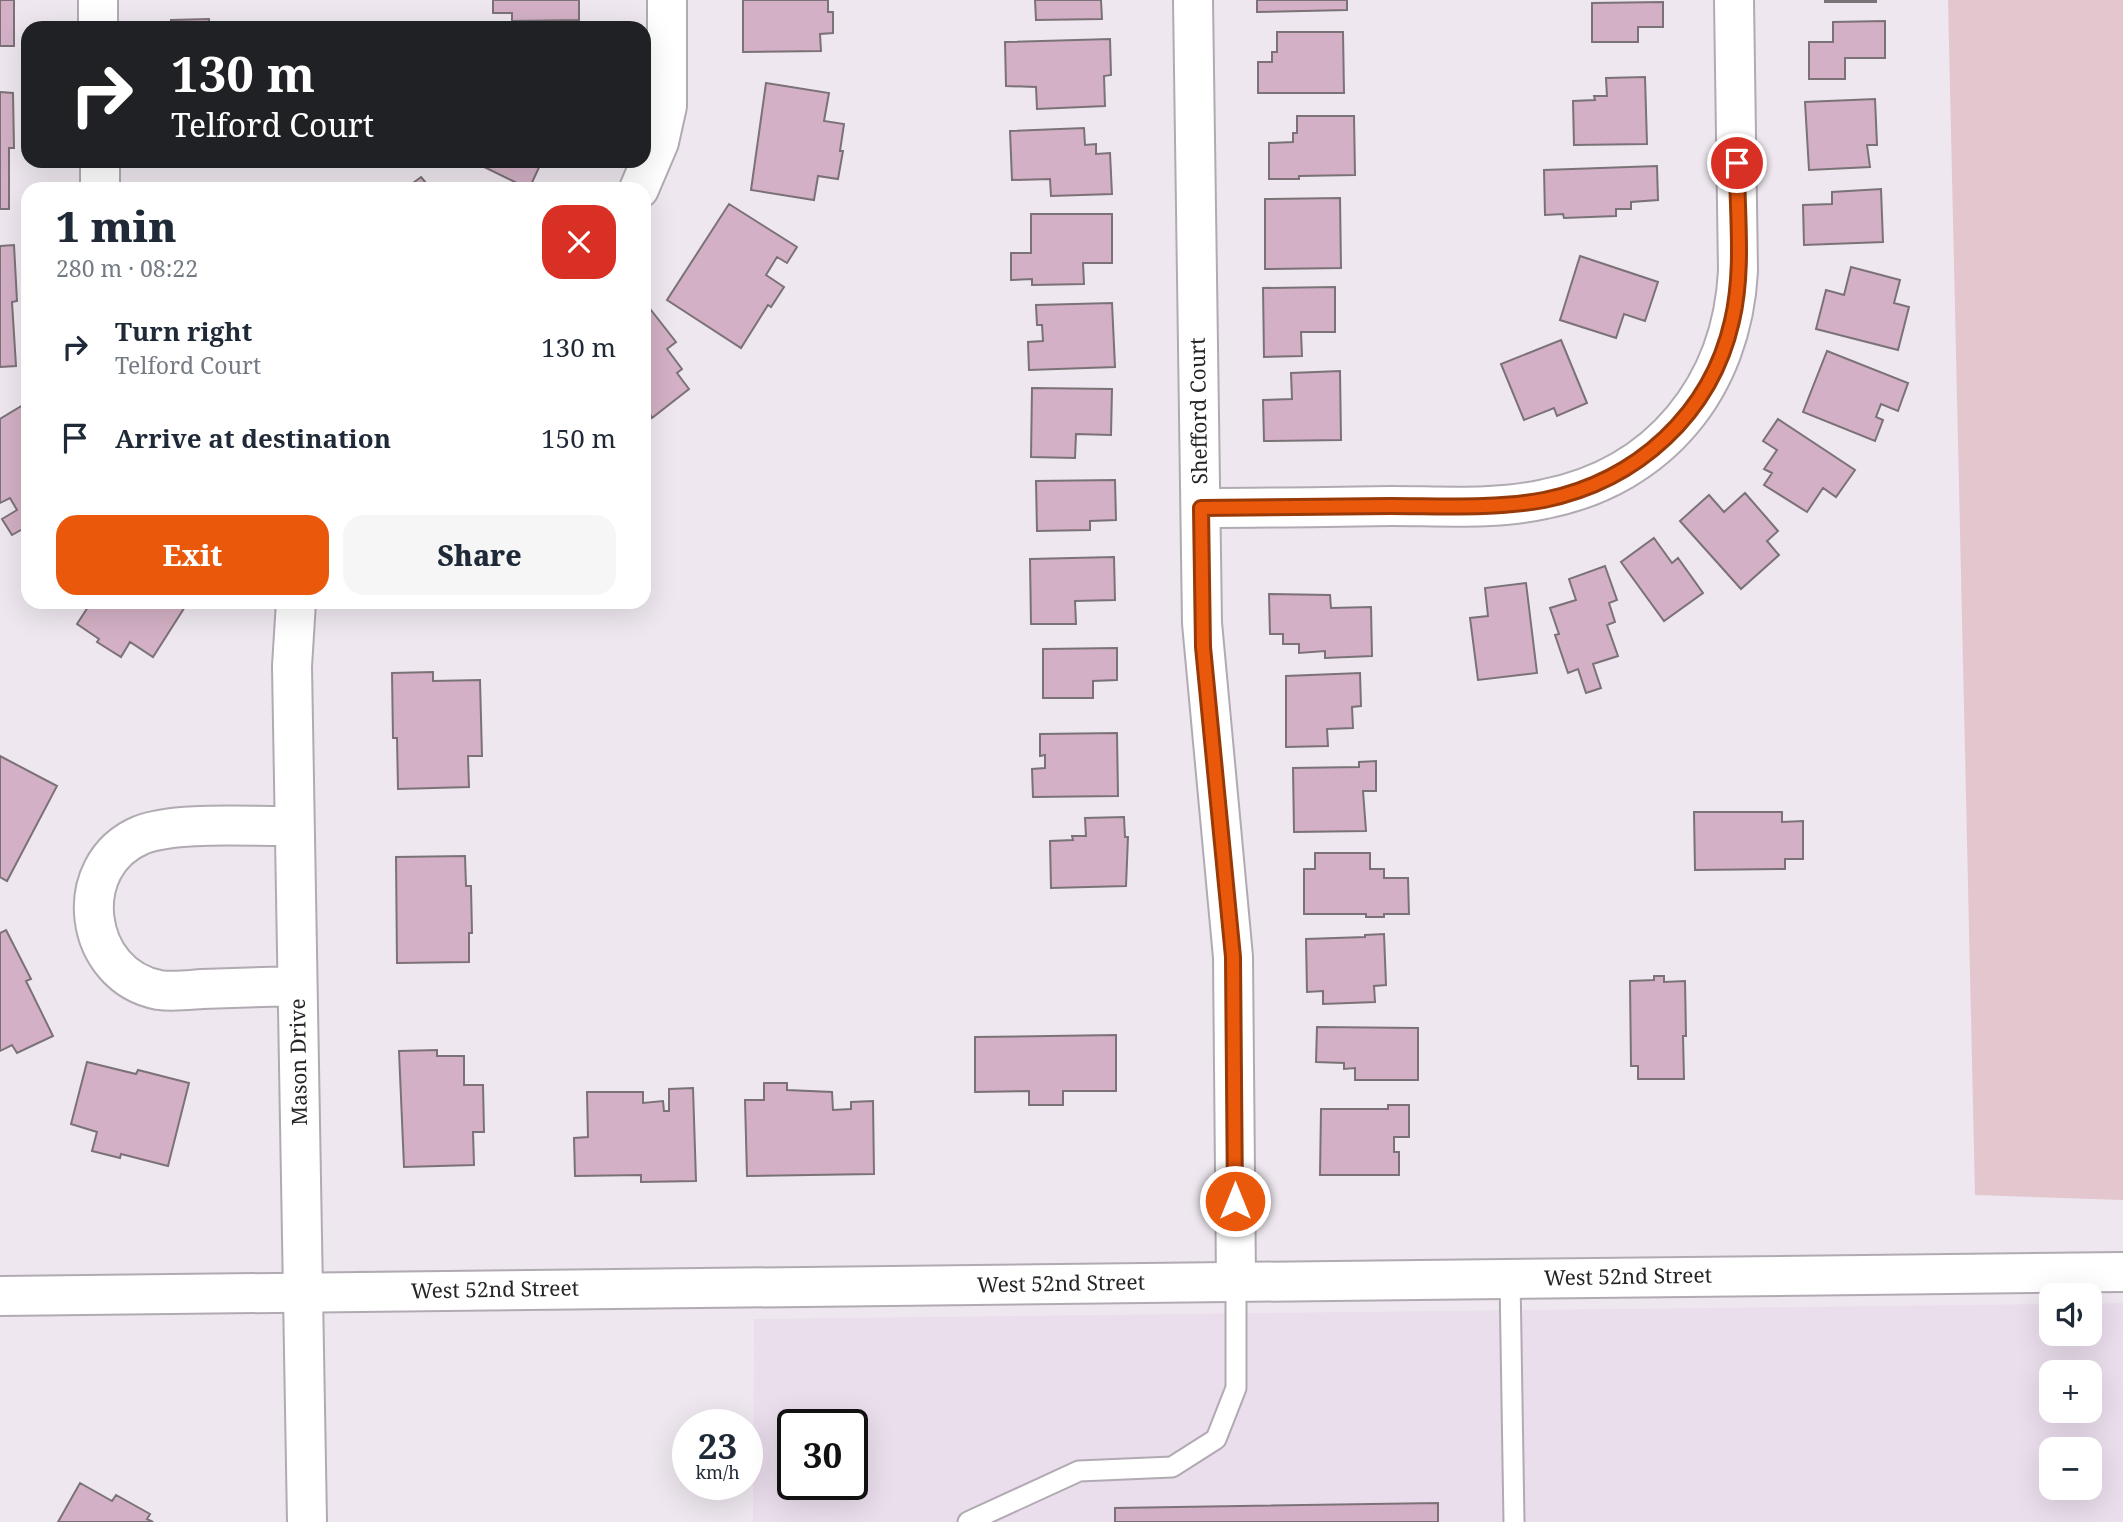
<!DOCTYPE html>
<html lang="en">
<head>
<meta charset="utf-8">
<style>
  :root { --surface:#fff; --page:#f6f6f7; --text:#1f2937; --muted:#747a83; --accent:#ea580c }
  body { margin:0; font-family:"Noto Serif",serif; background:var(--page); color:var(--text); height:100vh; display:flex; flex-direction:column; font-size:26px; white-space:nowrap }
  * { box-sizing:border-box; margin:0 }
  p { font-size:23px; color:var(--muted) }
  .icon { flex:none; width:38px; height:38px; fill:none; stroke:currentColor; stroke-width:2; stroke-linecap:round; stroke-linejoin:round }
  .map { position:relative; flex:1; overflow:hidden }
  .sheet { position:absolute; left:21px; top:182px; width:630px; height:427px; display:flex; flex-direction:column; background:var(--surface); border-radius:21px; box-shadow:0 7px 28px #0002 }
  .sheet>* { flex:none }
  .banner { position:absolute; left:21px; top:21px; width:630px; height:147px; border-radius:21px; box-shadow:0 7px 28px #0002; background:#202124; color:#fff; overflow:hidden }
  .fabs { position:absolute; left:2039px; top:1283px; display:grid; gap:14px }
  .fabs a { display:grid; place-items:center; width:63px; height:63px; border-radius:14px; background:var(--surface); box-shadow:0 7px 28px #0002; font-size:35px }
  .speed { position:absolute; left:672px; top:1409px; display:flex; gap:14px; font-size:35px; font-weight:700; text-align:center }
  .speed>* { display:grid; place-content:center; width:91px; height:91px; border-radius:50%; background:var(--surface); box-shadow:0 7px 28px #0002; line-height:1 }
  .speed small { font-size:18px; font-weight:400 }
  .speed .limit { border:4px solid #111; border-radius:10px; background:#fff; color:#111 }
  .pin { position:absolute; display:grid; place-items:center; width:60px; height:60px; color:#fff; margin:-30px; border:4px solid #fff; border-radius:50%; box-shadow:0 2px 7px #0007 }
  .me { position:absolute; width:77px; margin:-38px; rotate:0deg; stroke-linejoin:round; filter:drop-shadow(0 0 5px #0008) }
  .turn { display:flex; align-items:center; gap:24px; height:147px; padding:0 35px; font-size:32px }
  .turn .icon { width:91px; height:91px; stroke-width:2.5 }
  .turn b { display:block; font-size:49px; line-height:60px }
  .round { display:grid; place-items:center; flex:none; width:74px; height:74px; border-radius:21px; background:var(--page) }
  .head { display:flex; align-items:center; justify-content:space-between; height:119px; padding:0 35px }
  h1 { font-size:42px; font-weight:800; line-height:52px }
  .cta { display:flex; gap:14px; margin-top:auto; padding:14px 35px }
  .cta a { flex:1; height:80px; border-radius:21px; background:var(--accent); color:#fff; font-size:28px; font-weight:800; line-height:80px; text-align:center }
  .cta a+a { background:var(--page); color:var(--text) }
  ul { padding:0; list-style:none }
  li { display:flex; align-items:center; gap:21px; height:91px; padding:0 35px }
  li div { flex:1 }
  li b { display:block; font-size:26px }
  li em { font-style:normal }
  .map>svg:first-child { display:block }
</style>
</head>
<body>
<div class="map">
<svg width="2123" height="1522" viewBox="0 0 2123 1522">
  <rect width="100%" height="100%" fill="#eee7ef"/>
  <path fill="#eaddec" fill-rule="evenodd" d="M2123,1303v219h-1370l1,-203 1297,-15v30h39v-30zM2051,1372h39v38h-39zM793,1424h59v60h-59zM2051,1449h39v39h-39z"/>
  <path fill="#e4c7ce" d="M1948,0h175v1200l-148,-5z"/>
  <path fill="#d3b0c5" stroke="#7b7277" stroke-width="2" d="M0,0h14v46h-14z
    M493,0h86v20l-67,1v-8h-19z
    M743,0h85v12h5v21l-13,1 1,17 -78,1z
    M1035,0h66l1,19 -66,1z
    M1257,0h90v10l-90,2z
    M1825,0h51v2h-51z
    M1663,2v25h-25v15h-46v-39z
    M209,19v9h-38v-8z
    M1885,21v37h-40v21h-36v-37h24v-20z
    M1277,32h66l1,61h-86v-31h14v-10h5z
    M1110,39l1,36 -7,1 1,30 -68,3 -1,-22 -30,-1 -1,-44z
    M1645,77l2,67 -73,1 -1,-44 22,-1 -1,-4h13l-1,-18z
    M766,83l63,10 -5,28 20,3 -4,27h3l-5,28 -20,-3 -4,24 -63,-10z
    M0,92l13,1 1,55h-5v61h-9z
    M1875,99l2,46h-10l3,22 -61,3 -4,-68z
    M1297,116h57l1,59 -56,1v3h-30v-36l24,-1v-9h4z
    M1084,128l1,17 11,-1v10l14,-1 2,41 -61,2 -1,-17 -38,1 -2,-49z
    M472,161h70l-13,28z
    M1657,166l1,34 -27,2v7h-15v7l-52,2 -1,-4 -18,1 -1,-45z
    M421,177l10,12h-26z
    M1881,189l2,53 -79,3 -1,-40 29,-1v-12z
    M1340,198l1,70 -76,1v-70z
    M729,204l68,43 -10,16 -10,-6 -11,18 18,12 -13,20 -3,-2 -27,43 -74,-48z
    M1031,214h81v49h-29l1,21 -52,1v-6l-21,1v-27h20z
    M14,245l3,56 -5,1 4,64 -16,1v-121z
    M1580,256l78,26 -13,39 -21,-7 -8,24 -56,-18z
    M1851,267l49,13 -6,23 15,4 -11,43 -82,-21 10,-39 18,5z
    M1335,287v45h-34l1,24 -38,1 -1,-69z
    M1112,303l3,64 -86,3 -1,-28 15,-1 -1,-16h-5l-1,-20z
    M651,310l25,32 -9,7 15,20 -5,4 12,16 -37,29 -2,-4 -6,4v-103z
    M1561,340l26,63 -30,13 -3,-8 -30,12 -23,-56z
    M1827,351l81,32 -10,28 -17,-7 -5,13 7,3 -8,21 -72,-29z
    M1340,371l1,69 -77,1 -1,-41 29,-1 -1,-26z
    M1032,388l80,1 -1,46 -35,-1 -1,24 -44,-1z
    M28,402v124l-16,9 -10,-16 15,-9 -7,-12 -10,5v-84z
    M1778,419l77,51 -19,27 -13,-9 -16,24 -43,-27 8,-12 -8,-4 13,-19 -14,-9z
    M1115,480l1,40 -26,1v9l-53,1 -1,-50z
    M1745,493l33,38 -11,10 12,14 -38,34 -61,-68 29,-26 15,17z
    M1654,538l18,25 6,-5 25,35 -39,28 -43,-59z
    M1114,557l1,43 -40,1 1,23h-45l-1,-65z
    M1605,566l12,34 -8,3 6,19 -8,3 11,31 -25,8 8,24 -15,5 -8,-24 -10,4 -13,-38 4,-1 -9,-26 26,-8 -7,-21z
    M1526,583l11,90 -59,7 -8,-62 18,-2 -3,-28z
    M1269,594l61,1 1,13 40,-1 1,49 -47,2v-7l-26,2v-9h-16v-10h-13z
    M80,602h108l-35,55 -23,-15 -9,15 -24,-15 2,-3 -22,-15 11,-17z
    M1117,648v32l-24,1v17h-50v-49z
    M433,672v9l47,-1 2,76h-14l1,31 -71,2 -1,-51h-4l-1,-65z
    M1360,673l1,33 -9,1 1,21 -26,1 1,17 -42,1v-71z
    M1117,733l1,63 -85,1 -1,-28 13,-1v-13l-5,1v-22z
    M0,756l57,30 -50,95 -7,-4z
    M1376,761v30h-13l3,40 -72,1 -1,-64 66,-1v-5z
    M1694,812h88v10l21,-1v38h-18v10l-90,1z
    M1124,817l1,20h3l-2,49 -75,2 -1,-47 23,-1 -1,-4h14l-1,-18z
    M1315,853h55v16h14v9h24l1,36h-25v3h-18v-3h-62v-45h11z
    M465,856l1,30h5l1,47h-3v29l-72,1 -1,-106z
    M6,930l25,49 -5,2 27,55 -36,17 -5,-8 -12,6v-118z
    M1384,934l2,51 -12,1 1,16 -52,2v-13l-16,1 -1,-53 59,-2v-2z
    M1654,976h10v6l21,-1 1,55h-3l1,43h-46v-13h-7l-1,-85 24,-1z
    M1317,1027l101,1v52h-63v-12l-11,1v-6l-28,-1z
    M1116,1035v56h-53v14h-34v-14l-54,1v-55z
    M437,1050v6h27v29h19l1,47h-11l1,33 -70,2 -5,-116z
    M87,1062l49,12 2,-4 51,13 -21,83 -47,-12 -1,4 -28,-7 5,-19 -26,-8z
    M764,1083h23v7l45,2 1,18 18,-1v-7l22,-1 1,73 -127,2 -2,-76h19z
    M693,1088l3,93 -55,1v-7l-66,1 -1,-38 14,-1 -1,-45h56v11l20,-2 1,10h5v-22z
    M1388,1105h21v32h-15v15h5v23h-79l1,-66h67z
    M80,1483l32,18 4,-6 34,19 -3,5 6,3h-95z
    M1438,1503v19h-323v-14z"/>
  <g fill="none" stroke-linecap="round" stroke-linejoin="round">
    <defs>
      <path id="service" d="M1510,1279l4,243
        M968,1522l111,-51 93,-4 44,-28 20,-51v-106"/>
      <path id="minor" d="M98,0v28
        M1193,0l9,623 31,334 3,325
        M100,161v28
        M639,189l20,-47 8,-36v-106
        M1201,508c63,0 127,-1 191,-2 50,0 104,4 153,-7 115,-23 187,-112 193,-228l-4,-271
        M296,602l-4,64 15,856
        M294,826c-41,1 -117,-5 -153,9 -72,30 -58,141 18,155 14,2 29,0 43,-1 32,-1 64,-2 95,-3"/>
      <path id="tertiary" d="M0,1296l2123,-24"/>
    </defs>
    <use href="#service" stroke="#b1aab2" stroke-width="23"/>
    <use href="#minor" stroke="#b1aab2" stroke-width="42"/>
    <use href="#tertiary" stroke="#b1aab2" stroke-width="42"/>
    <use href="#service" stroke="#fff" stroke-width="19"/>
    <use href="#minor" stroke="#fff" stroke-width="38"/>
    <use href="#tertiary" stroke="#fff" stroke-width="38"/>
  </g>
  <g fill="none" stroke-linecap="round" stroke-linejoin="round">
    <defs>
      <path id="route" d="M1235,1201l-2,-244 -30,-310 -2,-139c63,-1 127,-1 190,-2 50,0 104,3 153,-6 93,-19 167,-86 188,-179 12,-51 5,-106 5,-158"/>
    </defs>
    <use href="#route" stroke="#983908" stroke-width="18"/>
    <use href="#route" stroke="#ea580c" stroke-width="12"/>
  </g>
  <g text-anchor="middle" stroke-width="7" stroke-linejoin="round" paint-order="stroke">
    <g font-size="21" fill="#272427" stroke="#fff">
      <text transform="translate(1199 411) rotate(-91)" y="7">Shefford Court</text>
      <text transform="translate(299 1062) rotate(-91)" y="7">Mason Drive</text>
      <text transform="translate(1628 1277) rotate(-1)" y="7">West 52nd Street</text>
      <text transform="translate(1061 1284) rotate(-1)" y="7">West 52nd Street</text>
      <text transform="translate(495 1290) rotate(-1)" y="7">West 52nd Street</text>
    </g>
  </g>
</svg>
<div class="fabs">
<a><svg class="icon" aria-label="sound" viewBox="0 0 24 24"><path d="M4 9h4l5-4v14l-5-4H4zM17 9q2 3 0 6"/></svg></a>
<a>+</a>
<a>−</a>
</div>
<div class="speed"><div>23<small>km/h</small></div><div class="limit">30</div></div>
<div class="pin" style="left:1737px;top:163px;background:#d93025"><svg class="icon" aria-label="arrive" viewBox="0 0 24 24"><path d="M6 21V4h12l-3 4 3 4H6"/></svg></div>
<svg class="me" style="left:1235px;top:1201px" viewBox="-20 -20 40 40"><circle r="17" fill="#ea580c" stroke="#fff" stroke-width="3"/><path d="M0-11L8 9 0 5-8 9z" fill="#fff"/></svg>
<div class="banner">
<div class="turn"><svg class="icon" aria-label="right" viewBox="0 0 24 24"><path d="M7 20v-9h11M14 6l5 5-5 5"/></svg><div><b>130 m</b>Telford Court</div></div>
</div>
<section class="sheet">
<div class="head"><div><h1>1 min</h1><p>280 m · 08:22</p></div><a class="round" style="background:#d93025;color:#fff"><svg class="icon" aria-label="close" viewBox="0 0 24 24"><path d="M6 6l12 12M18 6L6 18"/></svg></a></div>
<ul>
<li><svg class="icon" aria-label="right" viewBox="0 0 24 24"><path d="M7 20v-9h11M14 6l5 5-5 5"/></svg><div><b>Turn right</b><p>Telford Court</p></div><em>130 m</em></li>
<li><svg class="icon" aria-label="arrive" viewBox="0 0 24 24"><path d="M6 21V4h12l-3 4 3 4H6"/></svg><div><b>Arrive at destination</b></div><em>150 m</em></li>
</ul>
<div class="cta"><a>Exit</a><a>Share</a></div>
</section>
</div>
</body>
</html>
